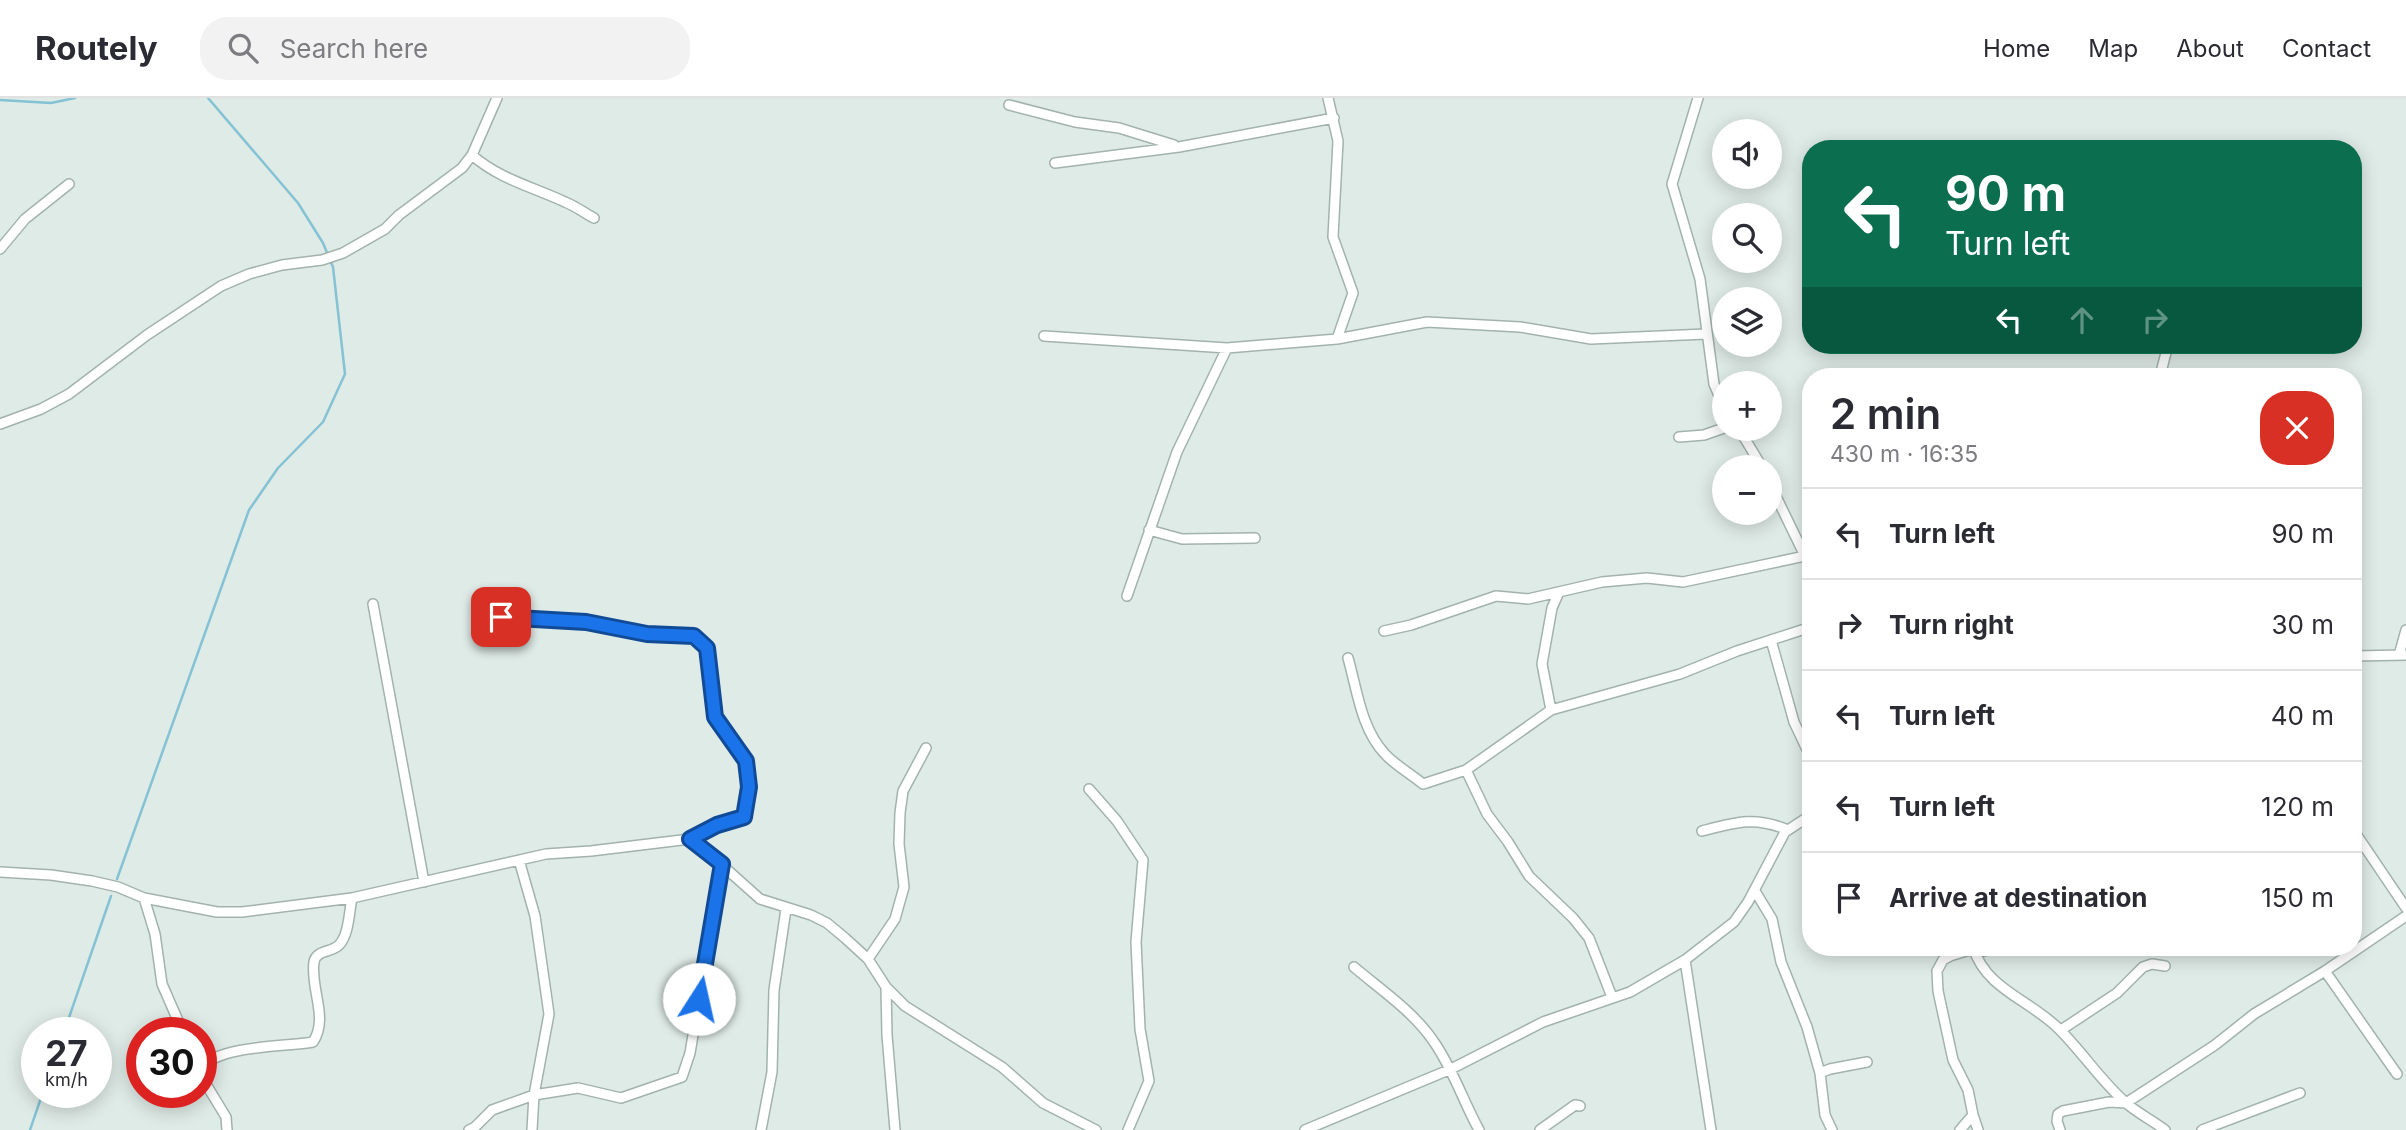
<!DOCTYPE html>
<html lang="en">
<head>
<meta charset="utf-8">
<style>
  :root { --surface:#fff; --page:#f2f2f3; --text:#2b2b33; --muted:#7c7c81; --line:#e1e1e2 }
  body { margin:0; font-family:Inter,sans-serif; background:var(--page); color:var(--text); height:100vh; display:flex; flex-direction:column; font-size:26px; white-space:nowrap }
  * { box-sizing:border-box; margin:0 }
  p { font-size:23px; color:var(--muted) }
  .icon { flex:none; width:38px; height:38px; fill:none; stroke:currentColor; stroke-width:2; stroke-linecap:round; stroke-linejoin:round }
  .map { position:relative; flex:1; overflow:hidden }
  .side { position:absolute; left:1802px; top:270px; width:560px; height:588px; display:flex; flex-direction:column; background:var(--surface); border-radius:28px; box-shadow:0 4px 18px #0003 }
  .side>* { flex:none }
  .banner { position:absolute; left:1802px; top:42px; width:560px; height:214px; border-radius:28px; box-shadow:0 4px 18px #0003; background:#0b6e4f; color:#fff; overflow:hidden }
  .buttons { position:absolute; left:1712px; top:21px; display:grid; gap:14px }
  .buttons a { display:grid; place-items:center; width:70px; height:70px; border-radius:50%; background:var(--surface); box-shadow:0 4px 18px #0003; font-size:35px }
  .speed { position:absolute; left:21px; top:919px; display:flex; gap:14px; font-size:35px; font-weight:700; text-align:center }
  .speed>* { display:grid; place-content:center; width:91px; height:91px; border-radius:50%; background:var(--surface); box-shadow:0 4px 18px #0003; line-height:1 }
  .speed small { font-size:18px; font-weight:400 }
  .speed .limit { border:10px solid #d22; background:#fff; color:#111 }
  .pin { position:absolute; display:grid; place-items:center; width:60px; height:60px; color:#fff; margin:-30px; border-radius:14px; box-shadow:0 4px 10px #0006 }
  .me { position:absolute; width:77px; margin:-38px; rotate:10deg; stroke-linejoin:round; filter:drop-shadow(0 0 5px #0008) }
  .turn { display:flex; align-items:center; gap:24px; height:147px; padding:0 28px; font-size:32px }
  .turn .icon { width:91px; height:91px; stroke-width:2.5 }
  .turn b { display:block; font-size:49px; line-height:60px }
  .lanes { display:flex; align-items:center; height:66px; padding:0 28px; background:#0003; justify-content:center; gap:35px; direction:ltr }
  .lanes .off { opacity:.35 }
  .round { display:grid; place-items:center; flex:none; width:74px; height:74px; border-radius:28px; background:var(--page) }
  .headline { display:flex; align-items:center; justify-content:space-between; height:119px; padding:0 28px }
  h1 { font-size:42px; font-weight:600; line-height:52px }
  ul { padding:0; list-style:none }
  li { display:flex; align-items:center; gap:21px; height:91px; padding:0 28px; border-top:2px solid var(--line) }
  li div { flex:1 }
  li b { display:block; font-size:26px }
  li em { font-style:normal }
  header { display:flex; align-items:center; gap:42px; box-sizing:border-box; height:98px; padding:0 35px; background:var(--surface); border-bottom:2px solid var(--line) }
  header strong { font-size:33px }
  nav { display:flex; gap:38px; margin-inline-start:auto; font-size:24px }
  .search { width:490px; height:63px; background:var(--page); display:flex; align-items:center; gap:18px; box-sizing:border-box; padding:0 24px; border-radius:28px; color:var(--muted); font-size:26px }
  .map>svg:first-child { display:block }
</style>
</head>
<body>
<header>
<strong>Routely</strong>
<div class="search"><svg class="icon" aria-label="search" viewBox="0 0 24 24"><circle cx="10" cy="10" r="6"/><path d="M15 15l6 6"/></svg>Search here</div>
<nav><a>Home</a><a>Map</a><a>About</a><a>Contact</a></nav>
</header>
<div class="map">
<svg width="2406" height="1032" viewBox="0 0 2406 1032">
  <rect width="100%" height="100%" fill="#dfebe7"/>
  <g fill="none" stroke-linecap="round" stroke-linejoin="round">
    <path stroke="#84c2d4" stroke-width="2.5" d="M0,2l51,3 24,-5
      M117,781l132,-369 29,-42 45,-46 22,-48 -12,-107 -10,-24 -25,-40 -90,-105
      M64,934l47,-136
      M30,1032l13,-38"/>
    <defs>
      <path id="street" d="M1328,0l10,43 -5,96 20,56 -16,46
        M1698,0l-26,86 28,95 14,105 10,23
        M1009,7l66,17 44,6 55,17
        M472,57c27,24 61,32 93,47 10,4 20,11 29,16
        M1055,65l124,-16 155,-29
        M0,151l25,-30 44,-35
        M1044,238l183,12 110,-9 90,-17 93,5 71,12 115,-5
        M2160,278l8,-31
        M0,326l41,-15 28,-15 78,-59 74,-49 28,-12 33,-9 40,-5 21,-7 42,-24 14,-14 63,-47 10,-13 25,-57
        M1739,331l23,38
        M1679,339l25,-2 20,-7
        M1769,384l36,74 6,3
        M1149,432l33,9 73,-1
        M1127,498l50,-144 50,-104
        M373,506l51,278
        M501,519l85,5 61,12 46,3 14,11 8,69 31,44 3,26 -5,30 -27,8 -27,14
        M1384,533l27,-6 85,-29 32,3 74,-17 45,-4 36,4 122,-26
        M1771,542l23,82 17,36
        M2399,557l7,-25
        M2354,558l52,-1
        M1348,560c9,31 13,71 37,96 10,11 26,20 38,30l43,-14 85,-60 129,-36 57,-23 74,-24
        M1551,612l-9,-46 10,-56 7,-16
        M1466,672l21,44 21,28 21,34 44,42 16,20 23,59
        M1089,691l28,32 26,39 -7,82 4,87 9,52 -21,49
        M1702,733c34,-9 53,-15 86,-1
        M2354,733l52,77
        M519,762l16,56 14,98 -15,81 -2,35
        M0,774l51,3 41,6 26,6 26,11 73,14h25l110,-14 194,-44 45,-3 99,-12 5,2 65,58 51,16 16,8 18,15 23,21 18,28 19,19 97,61 41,36 53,27
        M1755,793l17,28 9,43 26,65 13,46
        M144,800l11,36 7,50 21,48
        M1973,849c13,43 58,53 87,83 23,23 41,51 65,72 12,11 27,18 40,28
        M868,861l27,-40 9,-32 -5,-43 1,-31 3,-22 23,-43
        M1685,862l26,170
        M1354,869c27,23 60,45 80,75 19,27 29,59 45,88
        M2325,873l72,103
        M886,889l1,48 8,95
        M2061,932l56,-37 26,-26 9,-3 13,2
        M201,969c22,-22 83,-20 112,-25 16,-24 -3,-53 1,-80 2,-12 17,-9 25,-17 10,-10 10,-33 13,-47
        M201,978l25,41 1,13
        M1973,1017l5,15
        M469,1032l6,-3 17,-17 42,-15 44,-7 43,10 61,-21 8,-24 32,-189
        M761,1032l11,-58 2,-82 12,-81
        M1305,1032l146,-61 92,-47 87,-30 55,-32 49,-38 14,-20 37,-70 26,-17
        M1540,1032l35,-25 5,1
        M1832,1032l-7,-15 -5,-42 10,-4 37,-7
        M1960,1032l13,-15 -5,-25 -15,-30 -15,-69 -1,-20 6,-11 7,-4 23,-7 11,2 16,-4
        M2060,1032l-3,-9 1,-7 5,-3 46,-9 17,1 89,-58 39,-31 71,-43 81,-55
        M2202,1032l98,-37"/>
    </defs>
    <use href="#street" stroke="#a2b3ae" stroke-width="12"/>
    <use href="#street" stroke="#fff" stroke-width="9"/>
  </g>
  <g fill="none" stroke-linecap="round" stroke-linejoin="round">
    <defs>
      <path id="route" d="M501,519l85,5 61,12 47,2 13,12 8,69 31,44 3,26 -5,30 -27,8 -27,14 32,25 -23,135"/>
    </defs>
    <use href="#route" stroke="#114b97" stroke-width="18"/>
    <use href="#route" stroke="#1a73e8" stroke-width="12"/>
  </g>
</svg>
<div class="buttons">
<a><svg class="icon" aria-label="sound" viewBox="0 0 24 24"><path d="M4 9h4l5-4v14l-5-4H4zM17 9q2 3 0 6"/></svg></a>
<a><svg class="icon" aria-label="search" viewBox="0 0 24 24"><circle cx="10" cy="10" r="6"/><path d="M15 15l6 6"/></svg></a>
<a><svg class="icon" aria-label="layers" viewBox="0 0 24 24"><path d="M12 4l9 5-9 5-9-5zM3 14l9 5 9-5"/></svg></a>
<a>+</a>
<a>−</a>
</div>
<div class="speed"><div>27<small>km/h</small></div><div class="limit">30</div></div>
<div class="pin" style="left:501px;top:519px;background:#d93025"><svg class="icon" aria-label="arrive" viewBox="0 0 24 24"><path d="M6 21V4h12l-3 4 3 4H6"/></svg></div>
<svg class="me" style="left:699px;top:901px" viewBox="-20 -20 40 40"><circle r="19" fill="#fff"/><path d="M0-13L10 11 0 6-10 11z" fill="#1a73e8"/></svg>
<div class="banner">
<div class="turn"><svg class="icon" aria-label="left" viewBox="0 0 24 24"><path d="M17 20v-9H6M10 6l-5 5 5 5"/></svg><div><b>90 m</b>Turn left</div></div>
<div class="lanes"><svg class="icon" aria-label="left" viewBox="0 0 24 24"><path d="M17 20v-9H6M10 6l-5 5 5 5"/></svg><svg class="icon off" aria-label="ahead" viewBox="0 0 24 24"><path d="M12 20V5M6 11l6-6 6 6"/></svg><svg class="icon off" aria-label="right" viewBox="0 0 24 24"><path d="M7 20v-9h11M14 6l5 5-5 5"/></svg></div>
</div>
<section class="side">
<div class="headline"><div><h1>2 min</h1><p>430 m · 16:35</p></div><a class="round" style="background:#d93025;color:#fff"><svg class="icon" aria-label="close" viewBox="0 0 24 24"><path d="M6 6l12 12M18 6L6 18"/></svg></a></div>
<ul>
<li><svg class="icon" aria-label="left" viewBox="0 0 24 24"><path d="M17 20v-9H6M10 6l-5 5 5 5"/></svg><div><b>Turn left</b></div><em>90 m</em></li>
<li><svg class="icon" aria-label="right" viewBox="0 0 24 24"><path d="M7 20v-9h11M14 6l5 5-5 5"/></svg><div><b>Turn right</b></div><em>30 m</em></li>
<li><svg class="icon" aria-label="left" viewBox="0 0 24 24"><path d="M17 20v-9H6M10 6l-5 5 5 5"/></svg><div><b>Turn left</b></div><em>40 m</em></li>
<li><svg class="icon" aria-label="left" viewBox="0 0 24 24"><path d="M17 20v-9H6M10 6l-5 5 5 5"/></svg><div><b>Turn left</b></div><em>120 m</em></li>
<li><svg class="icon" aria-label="arrive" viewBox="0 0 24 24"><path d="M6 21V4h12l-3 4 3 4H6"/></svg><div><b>Arrive at destination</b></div><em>150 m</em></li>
</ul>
</section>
</div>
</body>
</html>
